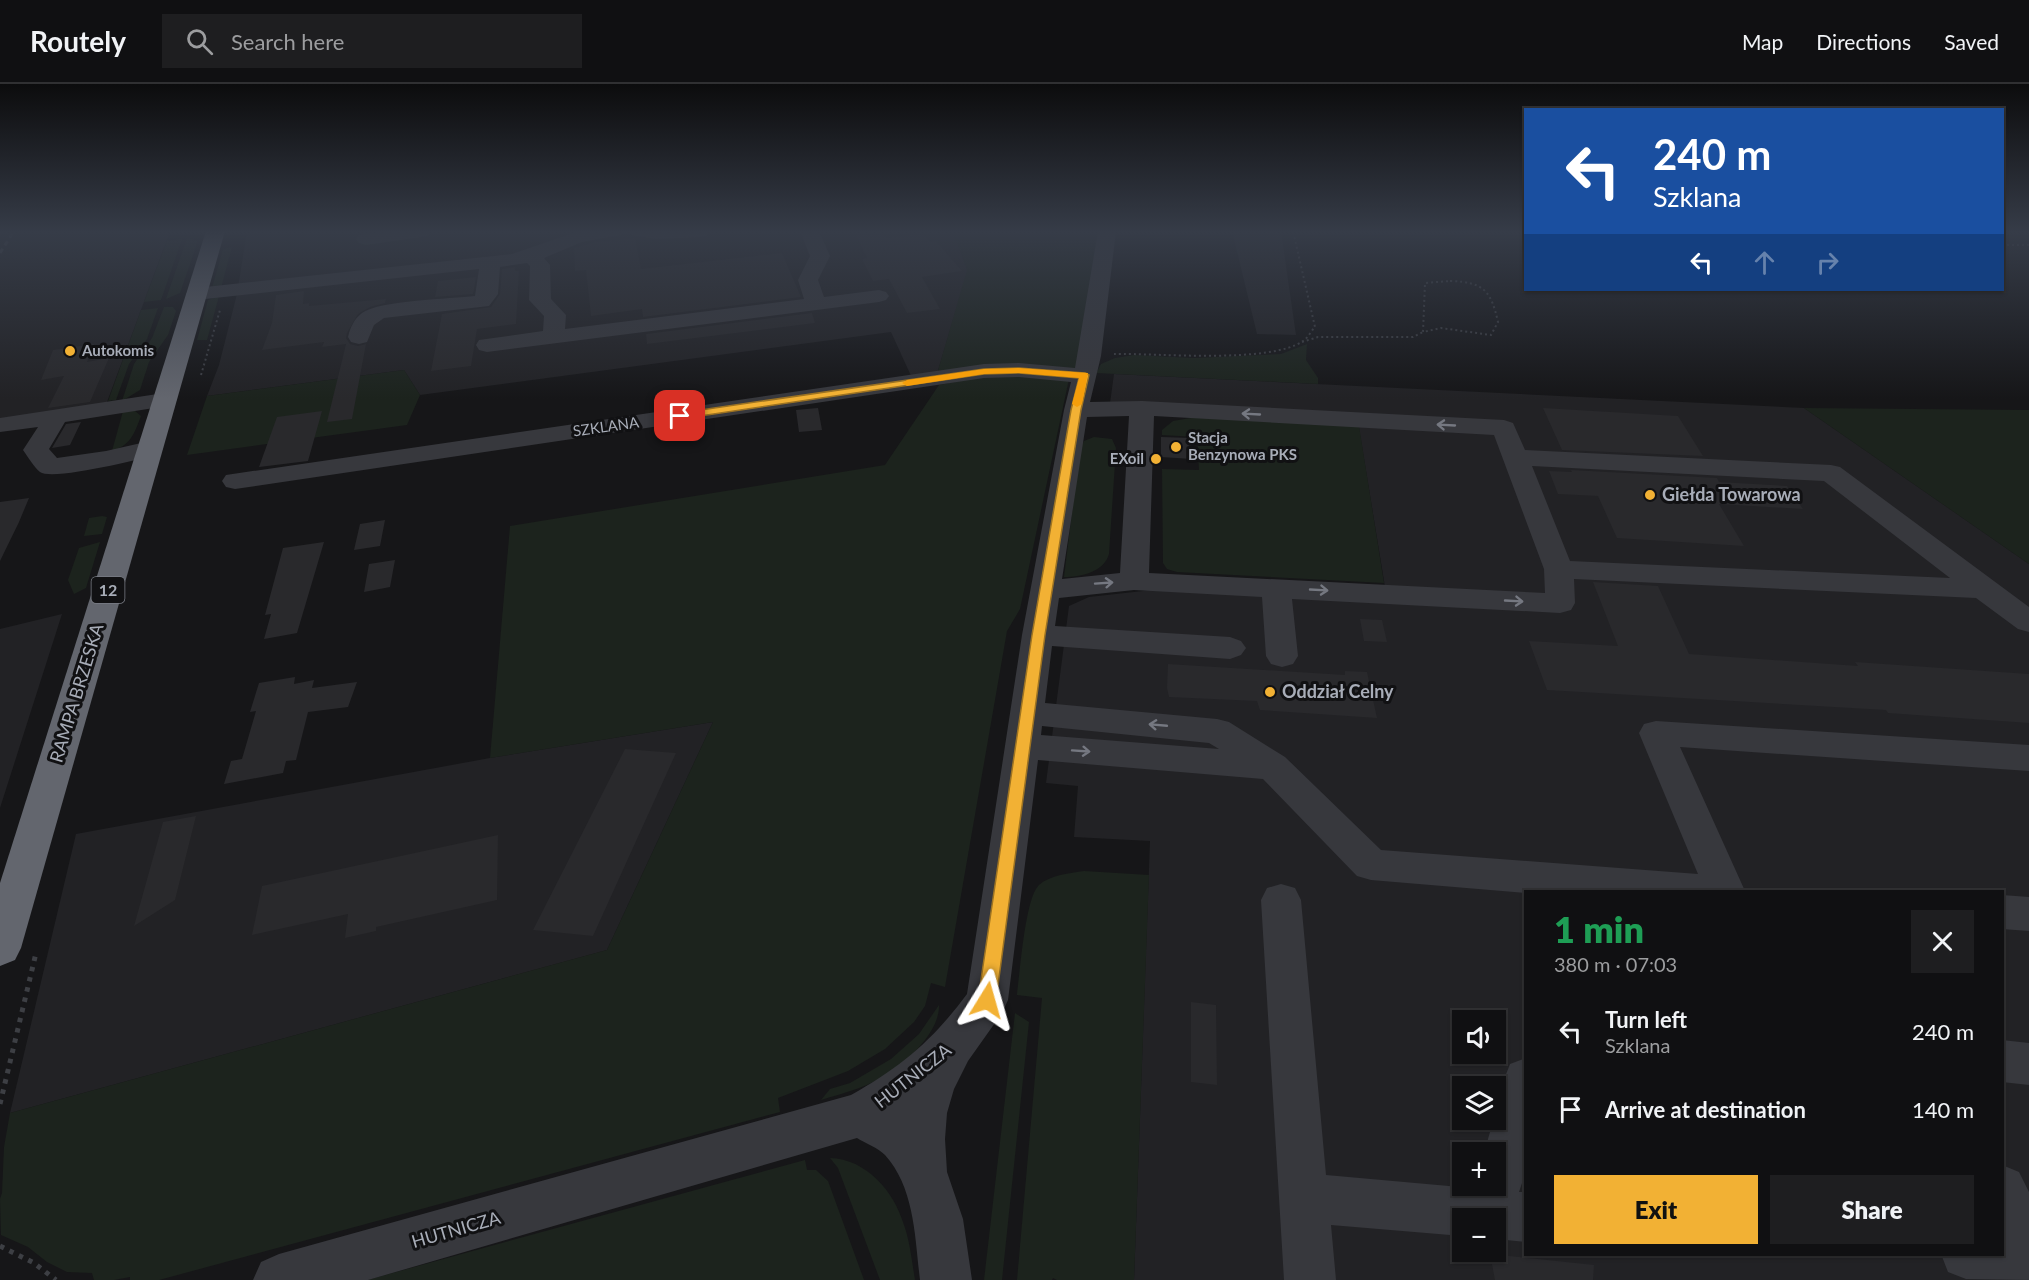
<!DOCTYPE html>
<html lang="en">
<head>
<meta charset="utf-8">
<style>
  :root { --surface:#101012; --page:#1e1e20; --text:#f1f3f6; --muted:#9c9d9f; --line:#303032; --accent:#f2b134 }
  body { margin:0; font-family:Lato,sans-serif; background:var(--page); color:var(--text); height:100vh; display:flex; flex-direction:column; font-size:22px; white-space:nowrap }
  * { box-sizing:border-box; margin:0 }
  p { font-size:20px; color:var(--muted) }
  .icon { flex:none; width:33px; height:33px; fill:none; stroke:currentColor; stroke-width:2; stroke-linecap:round; stroke-linejoin:round }
  .map { position:relative; flex:1; overflow:hidden }
  .details { position:absolute; left:1524px; top:806px; width:480px; height:366px; display:flex; flex-direction:column; background:var(--surface); border-radius:0px; box-shadow:0 2px 4px #0004,0 0 0 2px var(--line) }
  .details>* { flex:none }
  .guide { position:absolute; left:1524px; top:24px; width:480px; height:183px; border-radius:0px; box-shadow:0 2px 4px #0004,0 0 0 2px var(--line); background:#1a4fa0; color:#fff; overflow:hidden }
  .tools { position:absolute; left:1452px; top:926px; display:grid; gap:12px }
  .tools a { display:grid; place-items:center; width:54px; height:54px; border-radius:0px; background:var(--surface); box-shadow:0 2px 4px #0004,0 0 0 2px var(--line); font-size:30px }
  .pin { position:absolute; display:grid; place-items:center; width:51px; height:51px; color:#fff; margin:-26px; border-radius:12px; box-shadow:0 3px 9px #0006 }
  .me { position:absolute; width:66px; margin:-33px; rotate:8deg; stroke-linejoin:round; filter:drop-shadow(0 0 4px #0008) }
  .turn { display:flex; align-items:center; gap:21px; height:126px; padding:0 30px; font-size:27px }
  .turn .icon { width:78px; height:78px; stroke-width:2.5 }
  .turn b { display:block; font-size:42px; line-height:51px }
  .lanes { display:flex; align-items:center; height:57px; padding:0 30px; background:#0003; justify-content:center; gap:30px; direction:ltr }
  .lanes .off { opacity:.35 }
  .round { display:grid; place-items:center; flex:none; width:63px; height:63px; border-radius:0px; background:var(--page) }
  .summary { display:flex; align-items:center; justify-content:space-between; height:102px; padding:0 30px }
  h1 { font-size:36px; font-weight:800; line-height:45px; color:#1e9e55 }
  .primary-button { display:flex; gap:12px; margin-top:auto; padding:12px 30px }
  .primary-button a { flex:1; height:69px; border-radius:0px; background:var(--accent); color:#111; font-size:24px; font-weight:800; line-height:69px; text-align:center }
  .primary-button a+a { background:var(--page); color:var(--text) }
  ul { padding:0; list-style:none }
  li { display:flex; align-items:center; gap:18px; height:78px; padding:0 30px }
  li div { flex:1 }
  li b { display:block; font-size:22px }
  li em { font-style:normal }
  header { display:flex; align-items:center; gap:36px; box-sizing:border-box; height:84px; padding:0 30px; background:var(--surface); border-bottom:2px solid var(--line) }
  header strong { font-size:28px }
  nav { display:flex; gap:33px; margin-inline-start:auto; font-size:21px }
  .search { width:420px; height:54px; background:var(--page); display:flex; align-items:center; gap:15px; box-sizing:border-box; padding:0 21px; border-radius:0px; color:var(--muted); font-size:22px }
  .map>svg:first-child { display:block }
</style>
</head>
<body>
<header>
<strong>Routely</strong>
<div class="search"><svg class="icon" aria-label="search" viewBox="0 0 24 24"><circle cx="10" cy="10" r="6"/><path d="M15 15l6 6"/></svg>Search here</div>
<nav><a>Map</a><a>Directions</a><a>Saved</a></nav>
</header>
<div class="map">
<svg width="2029" height="1196" viewBox="0 0 2029 1196">
  <rect width="100%" height="100%" fill="#161618"/>
  <path fill="#222225" fill-rule="evenodd" d="M0,147h170l-64,174 -106,16z
    M247,147h697l10,3 14,36 -31,104 -25,4 -21,-46 -471,63 -16,-25 -197,26 12,-31 18,-71z
    M1232,147h49l15,104 -39,-1z
    M1114,290l690,34 225,156v716h-895l16,-439 -76,-4 4,-51 -32,-3 23,-177 20,-9 81,-9 217,11 -30,-183 -247,-13zM1526,807h476v363h-476zM1462,936h34v33h-34zM1462,1002h34v33h-34zM1462,1068h34v33h-34zM1462,1134h34v33h-34z
    M62,530l-62,194v-179z
    M713,638l-106,228 -597,163 66,-279 414,-76z"/>
  <path fill="#1c231d" d="M944,147h154l-20,137 -141,6 30,-104 -13,-36z
    M187,154l11,3 -18,52 -14,6z
    M182,155l-21,61 -17,2 23,-61z
    M232,163l-11,41h-9l11,-39z
    M219,212l-12,44h-10l11,-40z
    M164,223h9l3,4 -8,24 -19,27 -9,28 -18,11 12,-37 18,-26z
    M158,224l-11,31 -18,25 -13,36 -8,1 33,-91z
    M1307,260l-1,16 12,18v6l-222,-11 5,-9 14,-6 19,-3 60,3 87,-4z
    M404,286l16,25 -13,30 -220,30 20,-59z
    M995,290l74,5 -49,230 -13,22 -62,356 -14,-4 -6,23 -11,16 -29,27 -37,22 -70,27 2,14 -621,168h-29v-3l-16,3h-20l-2,-7 -25,-1 -20,-10 -19,-15 -27,-12 -1,-36 2,-6 2,-46 6,-34 597,-163 106,-228 -223,36 20,-232 375,-61 54,-80z
    M1804,324l225,2v154z
    M123,327h12l6,5c-7,18 -10,29 -29,35z
    M1196,333l163,9 25,157 -207,-11 -10,-3 -4,-6 -1,-94 37,1 -2,-33 -35,-2v-5l11,-9z
    M1094,353l18,2 4,9 -7,106c-5,18 -28,23 -45,23l16,-129 4,-7z
    M102,432l5,1 -5,17 -18,2 5,-18z
    M100,458l-14,46 -12,6 -6,-14 11,-32z
    M1084,787l65,4 -15,405h-77l-4,-2 -1,2h-35l25,-282 -25,-3c3,-22 8,-97 22,-110 11,-10 31,-12 45,-14z
    M939,921c1,25 -28,53 -48,67 -20,14 -47,21 -70,28l9,-11 20,-6 41,-24 28,-25z
    M1015,929l14,9 -27,258h-18z
    M830,1074c36,1 64,33 74,67 6,17 8,37 11,55h-35l-42,-112z
    M805,1076l2,10h9l12,11 36,99h-497z"/>
  <path fill="#29292c" d="M854,147h26l7,7 36,-5 7,9 6,-1 26,30 -40,6 18,32 -33,4 -18,-34 -16,2 -11,-22 5,-1z
    M635,154l6,31 141,-16 19,44 -158,20 -1,-8 -51,7 -5,-46 -11,1 -1,-23 21,-6z
    M515,183v4h4l-3,53 -39,5 -6,37 -40,5 11,-57 49,-7 9,-13 2,-25z
    M476,193l-3,17 -38,3 3,-16z
    M304,207l-1,13 6,-1v3l77,-7 -1,4 -15,4 -12,7 -11,19 -1,5 4,6 8,2 8,-2 -14,75 -25,3 19,-78 -24,3 2,-5 -62,8 10,-27 4,-28z
    M812,229l3,10 -168,21 -1,-10z
    M94,260l-7,18 22,-4 -19,44 -42,6 16,-32 -23,4 12,-30z
    M818,324l4,22 -23,2 -3,-22z
    M1543,324l135,8 25,40 -141,-6z
    M322,327l-14,50 -49,6 18,-50z
    M81,338l-11,23 -18,3 14,-24z
    M1161,353l30,1 1,21 -31,-2z
    M1571,386l146,8 2,4 68,4 16,23 -84,-5 25,42 -127,-8 -19,-42 -40,-2 -9,-23 23,1z
    M29,414l-10,24 -19,39v-59z
    M385,436l-5,26 -26,4 6,-26z
    M324,458l-27,91 -33,6 7,-25 -6,1 18,-67z
    M395,476l-5,27 -26,5 5,-28z
    M1593,498l65,4 31,68 169,12 -3,-4 174,12v49l-141,-10 -2,-3 -339,-20 -18,-49 89,5z
    M1360,535l22,1 5,22 -23,-1z
    M1168,580l177,11v-4l22,1 10,46 -117,-8 -3,-9 -88,-4 -2,-9z
    M295,593l-1,7 20,-4 -2,8 45,-6 -9,25 -40,5 -12,48 -10,1 -3,12 -59,11 7,-23 11,-2 14,-48 -6,1 9,-29z
    M625,665l51,4 -83,183 -60,-6z
    M196,732l-21,84 -41,26 29,-104z
    M498,751l-1,65 -121,27v4l-31,7 3,-24 -96,21 10,-49z
    M1191,918l25,3 1,80 -26,-3z
    M1490,1170l104,11 -1,15h-98z"/>
  <g fill="none" stroke-linecap="round" stroke-linejoin="round">
    <path stroke="#3d3f44" stroke-width="2" stroke-dasharray="2 3" stroke-linecap="butt" d="M2002,161h27
      M1450,197c34,1 41,10 48,41l-7,13 -50,-7 -18,4 2,-49z
      M1302,258l16,-5h95l10,-5
      M1114,270c43,-1 156,10 189,-13 5,-3 8,-10 12,-14l-22,-96
      M201,291l19,-65"/>
    <path stroke="#3d3f44" stroke-width="5" stroke-dasharray="4.5 6" stroke-linecap="butt" d="M0,1020l36,-151
      M0,1162l34,17 22,17"/>
    <path fill="#37383d" fill-rule="evenodd" d="M381,147h50l-2,4 -7,2 -56,8 -7,-2 -3,-4 3,-4z
      M579,147h131l-2,4 -7,2 -45,2 -30,-5 -44,8 -38,16 6,7 1,34 15,16 -1,14 239,-30 -6,-19 12,-24 -10,-25h19l11,25 -12,24 6,17 55,-7 7,2 3,4 -3,4 -7,2 -392,50 -8,-2 -3,-5 3,-5 64,-9 1,-15 -15,-16 1,-34 -3,-3 -27,4 -2,27 -9,12 -105,12 -10,7 -7,17 -8,2 -8,-2 -3,-5c2,-9 6,-18 14,-24 18,-13 89,-14 113,-17l4,-27 -283,31 -7,-2 -3,-4 3,-4 7,-2 316,-34z
      M1098,147h18l-15,125 -11,46 52,-1 362,19 9,3 12,27 306,15 9,2 189,140v25l-11,-3 -42,-31 -402,-19 1,24 -4,7 -11,3 -268,-14 6,57 -5,8 -11,3 -11,-3 -5,-8 -4,-59 -128,-7 -75,8 -4,28 175,11 11,4 5,7 -5,7 -11,4 -178,-13 -7,57 172,16 12,3 56,35 96,93 317,24 -59,-141 5,-9 12,-3 373,24v26l-349,-24 65,144 -219,2 -155,-13 -14,-4 -94,-97 -225,-19 -30,240 -6,13 -34,48 -14,28 -7,24 -2,26 2,33 16,47 9,61h-52c-5,-41 -5,-92 -35,-125 -7,-7 -20,-12 -28,-17l-489,142h-115l8,-18 18,-8 572,-159c50,-28 82,-55 116,-101l55,-359 42,-225 7,-28 -52,-5 -35,1 -749,111 -9,-2 -4,-6 4,-6 758,-111 35,-1 56,5zM1129,332l-9,157 -58,6 25,-162zM1154,332l340,19 50,134 1,24 -396,-20zM1532,382l292,15 126,97 -380,-17zM1042,642l167,17 10,6 -178,-14z
      M164,309l9,2 3,5 -3,5 -108,17 -16,27 8,9 49,-7 44,-10 9,3 4,5 -4,5c-18,5 -106,27 -119,18 -6,-5 -12,-15 -17,-22l15,-23 -38,5v-14z
      M1281,800l14,4 6,12 25,275 145,13 1,-3h24v-33h-12c10,-29 14,-60 26,-88l16,-6v113l-7,21h7v50l-30,-3v-21h-34v18l-131,-11 5,55h-52l-23,-380 6,-12z
      M2002,811l27,2v34l-27,-2z
      M2002,956l27,3v42l-27,-3z
      M2002,1081l17,7 10,20v88l-63,-1 -18,-7 -7,-18h61z"/>
    <path fill="#63666e" fill-rule="evenodd" d="M206,147h19l-204,717 -6,12 -15,6v-83z"/>
    <path stroke="#4a4c52" stroke-width="3" stroke-dasharray="5 4" stroke-linecap="butt" d="M0,150l2,-3
      M0,169l14,-22"/>
  </g>
  <defs><path id="oneway-shaft" d="M-6 0H5M1.5-3L5.5 0L1.5 3" fill="none" stroke-width="1.6" stroke-linecap="round" stroke-linejoin="round" transform="scale(1.5)"/></defs>
  <g stroke="#757881">
    <use href="#oneway-shaft" transform="translate(1251 330) rotate(-177)"/>
    <use href="#oneway-shaft" transform="translate(1446 341) rotate(-177)"/>
    <use href="#oneway-shaft" transform="translate(1104 499) rotate(-4)"/>
    <use href="#oneway-shaft" transform="translate(1319 506) rotate(3)"/>
    <use href="#oneway-shaft" transform="translate(1514 517) rotate(3)"/>
    <use href="#oneway-shaft" transform="translate(1158 641) rotate(-175)"/>
    <use href="#oneway-shaft" transform="translate(1081 667) rotate(4)"/>
  </g>
  <linearGradient id="sky" x2="0" y2="1"><stop stop-color="#0c0c0d"/><stop offset="0.47" stop-color="#363c48"/><stop offset="1" stop-color="#363c48" stop-opacity="0"/></linearGradient>
  <rect width="2029" height="315" fill="url(#sky)"/>
  <path fill="#f2b134" stroke="#9d7322" stroke-width="1.5" d="M1019,284l66,5 4,2 -8,35 -36,225 -49,365 -3,5 -6,3 -6,-3 -3,-5 54,-365 39,-225 8,-32 -60,-5 -35,1 -304,45 -5,-3 5,-3 304,-44z"/>
  <path fill="#f59e0b" d="M1019,284l69,5 -6,31 -5,3 -5,-3 7,-26 -60,-5 -35,1 -77,12 -5,-3 5,-3 77,-11z"/>
  <g fill="#f2b134" stroke="#111113" stroke-width="2">
    <circle cx="70" cy="267" r="6"/>
    <circle cx="1176" cy="363" r="6"/>
    <circle cx="1156" cy="375" r="6"/>
    <circle cx="1650" cy="411" r="6"/>
    <circle cx="1270" cy="608" r="6"/>
  </g>
  <g text-anchor="middle" stroke-width="6" stroke-linejoin="round" paint-order="stroke">
    <g font-size="15" font-weight="bold" fill="#a8adb8" stroke="#111113" text-anchor="start">
      <text x="82" y="272">Autokomis</text>
      <text x="1188" y="359">Stacja<tspan x="1188" dy="17">Benzynowa PKS</tspan></text>
      <text x="1144" y="380" text-anchor="end">EXoil</text>
    </g>
    <g font-size="15" fill="#a8adb8" stroke="#111113">
      <text transform="translate(606 343) rotate(-8)" y="5">SZKLANA</text>
    </g>
    <rect fill="#111113" stroke="#7b7e86" stroke-width="1.5" x="91.5" y="493" width="33" height="26" rx="4.5"/>
    <g font-size="16" font-weight="bold" fill="#a8adb8">
      <text x="108" y="512">12</text>
    </g>
    <g font-size="18" font-weight="bold" fill="#a8adb8" stroke="#111113" text-anchor="start">
      <text x="1662" y="417">Giełda Towarowa</text>
      <text x="1282" y="614">Oddział Celny</text>
    </g>
    <g font-size="18" fill="#a8adb8" stroke="#111113">
      <text transform="translate(77 609) rotate(-73)" y="6">RAMPA BRZESKA</text>
      <text transform="translate(913 992) rotate(-38)" y="6">HUTNICZA</text>
      <text transform="translate(456 1146) rotate(-16)" y="6">HUTNICZA</text>
    </g>
  </g>
</svg>
<div class="tools">
<a><svg class="icon" aria-label="sound" viewBox="0 0 24 24"><path d="M4 9h4l5-4v14l-5-4H4zM17 9q2 3 0 6"/></svg></a>
<a><svg class="icon" aria-label="layers" viewBox="0 0 24 24"><path d="M12 4l9 5-9 5-9-5zM3 14l9 5 9-5"/></svg></a>
<a>+</a>
<a>−</a>
</div>
<div class="pin" style="left:680px;top:332px;background:#d93025"><svg class="icon" aria-label="arrive" viewBox="0 0 24 24"><path d="M6 21V4h12l-3 4 3 4H6"/></svg></div>
<svg class="me" style="left:987px;top:916px" viewBox="-20 -20 40 40"><path d="M0-17L14 15 0 8-14 15z" fill="#f2b134" stroke="#fff" stroke-width="4"/></svg>
<div class="guide">
<div class="turn"><svg class="icon" aria-label="left" viewBox="0 0 24 24"><path d="M17 20v-9H6M10 6l-5 5 5 5"/></svg><div><b>240 m</b>Szklana</div></div>
<div class="lanes"><svg class="icon" aria-label="left" viewBox="0 0 24 24"><path d="M17 20v-9H6M10 6l-5 5 5 5"/></svg><svg class="icon off" aria-label="ahead" viewBox="0 0 24 24"><path d="M12 20V5M6 11l6-6 6 6"/></svg><svg class="icon off" aria-label="right" viewBox="0 0 24 24"><path d="M7 20v-9h11M14 6l5 5-5 5"/></svg></div>
</div>
<section class="details">
<div class="summary"><div><h1>1 min</h1><p>380 m · 07:03</p></div><a class="round"><svg class="icon" aria-label="close" viewBox="0 0 24 24"><path d="M6 6l12 12M18 6L6 18"/></svg></a></div>
<ul>
<li><svg class="icon" aria-label="left" viewBox="0 0 24 24"><path d="M17 20v-9H6M10 6l-5 5 5 5"/></svg><div><b>Turn left</b><p>Szklana</p></div><em>240 m</em></li>
<li><svg class="icon" aria-label="arrive" viewBox="0 0 24 24"><path d="M6 21V4h12l-3 4 3 4H6"/></svg><div><b>Arrive at destination</b></div><em>140 m</em></li>
</ul>
<div class="primary-button"><a>Exit</a><a>Share</a></div>
</section>
</div>
</body>
</html>
